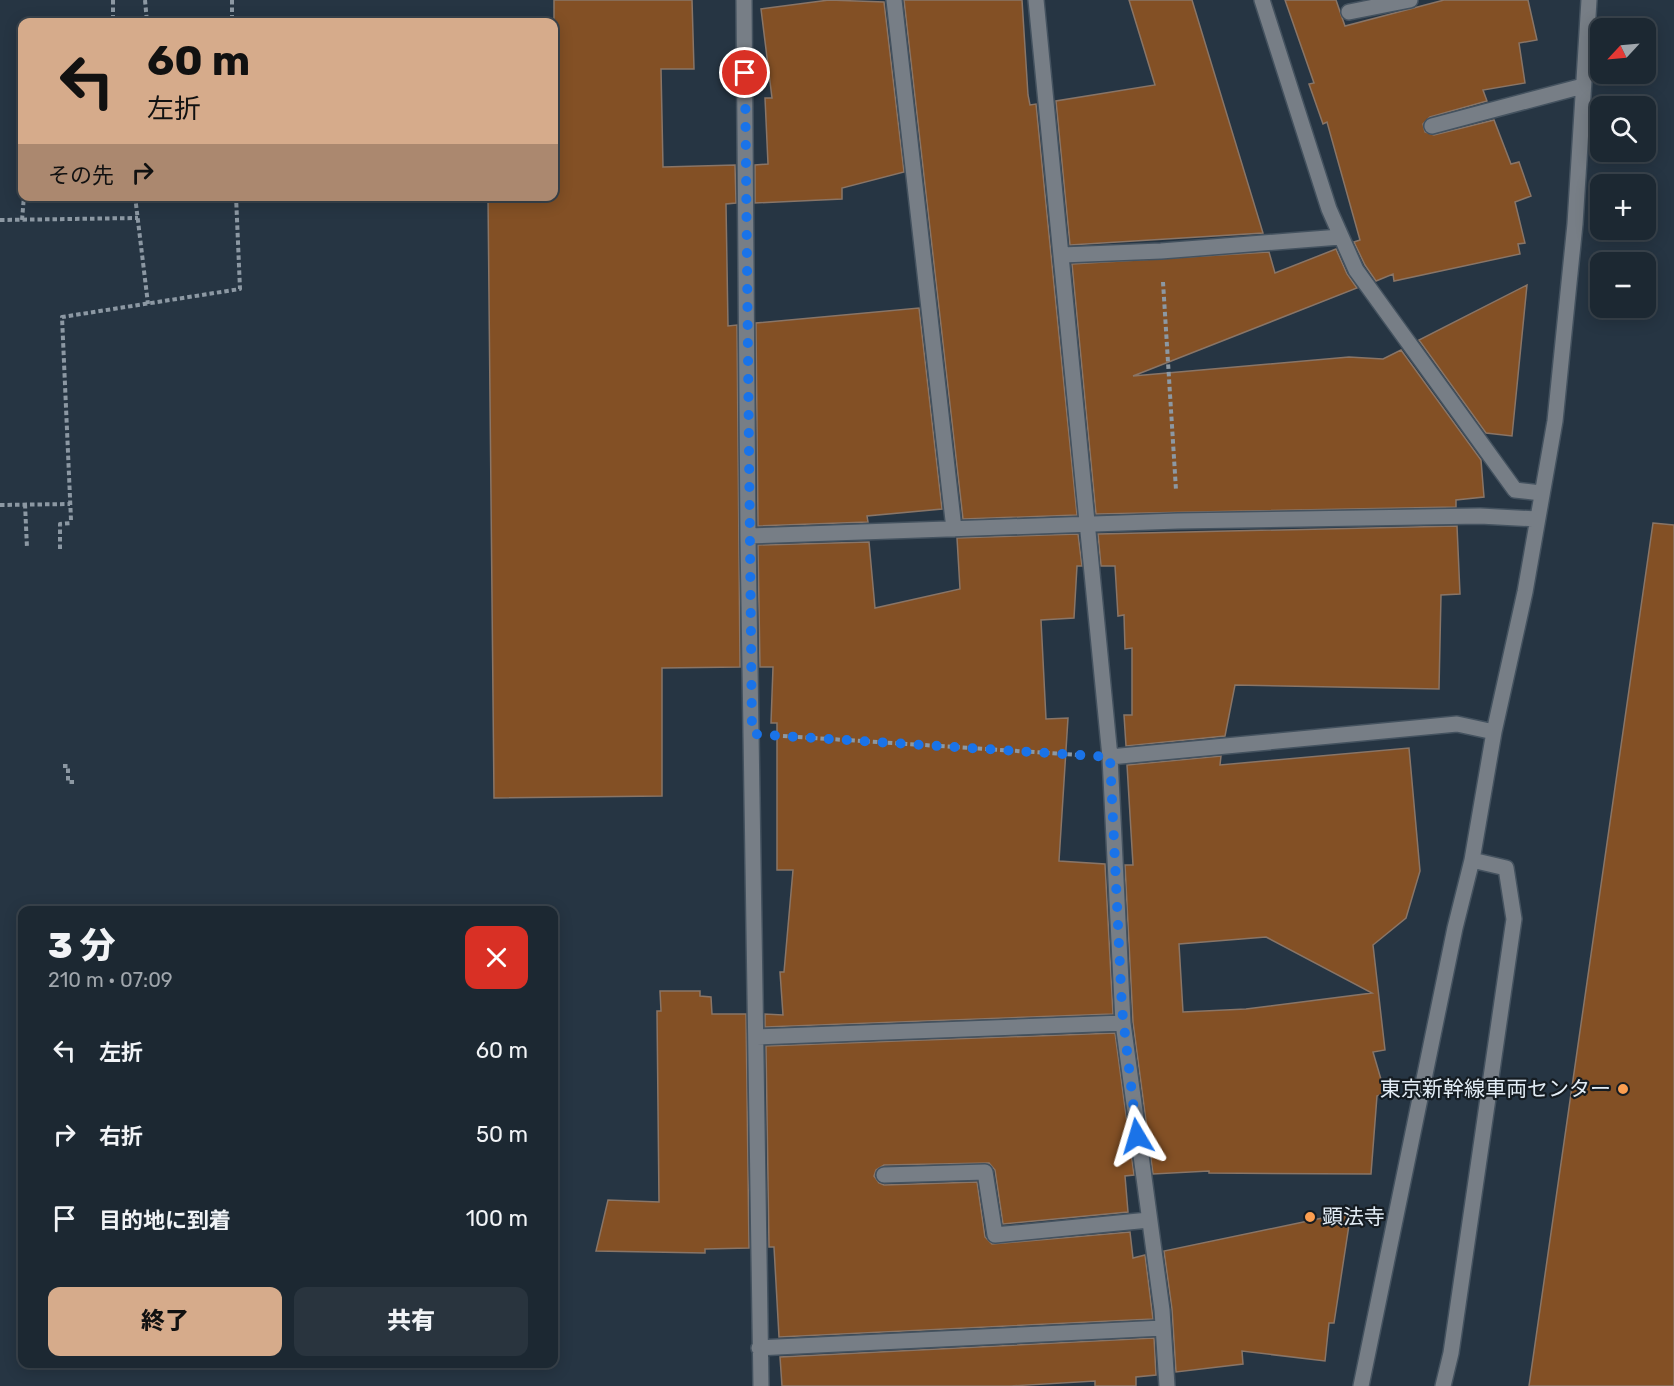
<!DOCTYPE html>
<html lang="ja">
<head>
<meta charset="utf-8">
<style>
  :root { --surface:#1c2832; --page:#29343e; --text:#f1f3f6; --muted:#a0a6ac; --line:#3a444d; --accent:#d6ab8b }
  body { margin:0; font-family:Rubik,"Noto Sans JP",sans-serif; background:var(--page); color:var(--text); height:100vh; display:flex; flex-direction:column; font-size:22px; white-space:nowrap }
  * { box-sizing:border-box; margin:0 }
  p { font-size:20px; color:var(--muted) }
  .icon { flex:none; width:33px; height:33px; fill:none; stroke:currentColor; stroke-width:2; stroke-linecap:round; stroke-linejoin:round }
  .map { position:relative; flex:1; overflow:hidden }
  .details { position:absolute; left:18px; top:906px; width:540px; height:462px; display:flex; flex-direction:column; background:var(--surface); border-radius:12px; box-shadow:0 3px 15px #0003,0 0 0 2px var(--line) }
  .details>* { flex:none }
  .guide { position:absolute; left:18px; top:18px; width:540px; height:183px; border-radius:12px; box-shadow:0 3px 15px #0003,0 0 0 2px var(--line); background:#d6ab8b; color:#111; overflow:hidden }
  .needle { width:39px; rotate:244deg }
  .buttons { position:absolute; left:1590px; top:18px; display:grid; gap:12px }
  .buttons a { display:grid; place-items:center; width:66px; height:66px; border-radius:12px; background:var(--surface); box-shadow:0 3px 15px #0003,0 0 0 2px var(--line); font-size:30px }
  .pin { position:absolute; display:grid; place-items:center; width:51px; height:51px; color:#fff; margin:-26px; border:3px solid #fff; border-radius:50%; box-shadow:0 2px 6px #0007 }
  .me { position:absolute; width:66px; margin:-33px; rotate:353deg; stroke-linejoin:round; filter:drop-shadow(0 0 4px #0008) }
  .turn { display:flex; align-items:center; gap:21px; height:126px; padding:0 30px; font-size:27px }
  .turn .icon { width:78px; height:78px; stroke-width:2.5 }
  .turn b { display:block; font-size:42px; line-height:51px }
  .then { display:flex; align-items:center; height:57px; padding:0 30px; background:#0003; gap:12px; font-size:22px }
  .round { display:grid; place-items:center; flex:none; width:63px; height:63px; border-radius:12px; background:var(--page) }
  .headline { display:flex; align-items:center; justify-content:space-between; height:102px; padding:0 30px }
  h1 { font-size:36px; font-weight:800; line-height:45px }
  .action { display:flex; gap:12px; margin-top:auto; padding:12px 30px }
  .action a { flex:1; height:69px; border-radius:12px; background:var(--accent); color:#111; font-size:24px; font-weight:800; line-height:69px; text-align:center }
  .action a+a { background:var(--page); color:var(--text) }
  ul { padding:0; list-style:none }
  li { display:flex; align-items:center; gap:18px; height:84px; padding:0 30px }
  li div { flex:1 }
  li b { display:block; font-size:22px }
  li em { font-style:normal }
  .map>svg:first-child { display:block }
</style>
</head>
<body>
<div class="map">
<svg width="1674" height="1386" viewBox="0 0 1674 1386">
  <rect width="100%" height="100%" fill="#263543"/>
  <path fill="#835025" stroke="#897567" stroke-width="1.5" fill-rule="evenodd" d="M554,0h138l2,69h-33l2,98 72,-2 1,38 -10,1 2,122 9,-1 3,342 -78,1v128l-168,2 -6,-602h66z
    M829,0l55,2 20,170 -62,16v11l-87,4v-38l13,-1 -3,-66h7l-11,-89z
    M904,0h118l6,95 2,10 6,-1 41,411 -114,4z
    M1129,0h63l71,233 -193,12 -14,-144 99,-16z
    M1285,0h51l9,26 99,-26h84l9,40 -18,3 6,40 -42,7 4,11 -57,16 -7,7 2,8 9,3 60,-15 17,44 8,-2 12,34 -16,6 10,41 -7,1 2,10 -126,27 -1,-7 -17,7 -11,-16 -11,-23 6,-2 -33,-118 -4,2 -14,-40 5,-1z
    M1336,249l11,25 10,14 -224,88 216,-19 34,2 18,-9 80,110 3,37 -28,3v7l-360,7 -24,-250 197,-12 6,21z
    M1527,285l-15,151 -26,-3 -67,-93z
    M919,308l23,201 -75,7 1,6 -110,4 -2,-203z
    M1653,523l21,2v861h-145z
    M1457,526l3,68 -19,1 -2,94 -204,-4 -10,51 -99,10 -2,-31h8v-67l-7,1 -1,-34 -6,1 -3,-50h-14l-3,-32z
    M1078,534l4,32h-5l-3,52 -33,2 5,99 22,-1 -9,143 46,3 8,150 -348,13v-13l18,1 -3,-43h4l9,-102h-16v-147h-6l2,-56h-13l-2,-122 111,-3 6,66 85,-19 -3,-51z
    M1409,748l11,123 -14,47 -33,27 12,105 -12,2 12,41 -8,3 -6,78 -162,-1v-2l-56,3 -20,-152 -8,-157h8l-6,-100 94,-9 -1,9zM1266,937l106,56 -126,16 -63,3 -4,-68z
    M660,991h40v5l11,1 1,17h34l3,234 -44,1v4l-109,-2 12,-51 51,2 -2,-191h4z
    M1115,1033l19,142 -9,1 3,36 -125,12 -8,-54 -6,-7 -105,2 -8,5 -2,6 5,7 5,2 93,-3 8,55 7,7 138,-12 3,26 12,-3 8,64 -374,18 -5,-90h-5l-3,-201z
    M1351,1212l-17,111h-5l-4,38 -83,-10 1,13 -67,8 -4,-63 -8,-58z
    M1154,1338l2,37 -20,2v9h-41v-5l-85,5h-228l-2,-29z"/>
  <g fill="none" stroke-linecap="round" stroke-linejoin="round">
    <defs>
      <path id="minor" d="M744,0l4,536 13,850
        M894,0l60,529
        M1036,0l74,757 13,266 39,287 5,76
        M1262,0l67,209 27,61 159,220 26,3
        M1349,12l61,-12
        M1432,126l151,-40
        M1062,255l99,-4 179,-14
        M748,536l430,-15 302,-5 57,3
        M1110,757l347,-33 37,8
        M757,1037l366,-14
        M884,1175l101,-3 10,63 154,-15
        M759,1348l404,-20
        M1361,1386l94,-458 17,-68 22,-128 31,-140 30,-171 20,-197 14,-224
        M1443,1386l8,-33 63,-434 -8,-51 -34,-8"/>
    </defs>
    <use href="#minor" stroke="#44525f" stroke-width="18"/>
    <path stroke="#8c98a3" stroke-width="4" stroke-dasharray="4.5 3" stroke-linecap="butt" d="M113,0v22
      M145,0l2,22
      M232,0v22
      M34,22h10
      M135,196l13,108
      M0,220l138,-2
      M22,220l2,-24
      M1163,282l13,208
      M25,504l2,44
      M0,505l70,-1
      M71,520l-9,-203 178,-28 -4,-93
      M60,549v-25l11,-1
      M783,736l297,19
      M63,766h5v16h9"/>
    <use href="#minor" stroke="#777e86" stroke-width="15"/>
  </g>
  <g fill="none" stroke-linecap="round" stroke-linejoin="round">
    <path stroke="#1a73e8" stroke-width="10" stroke-dasharray="0 18" d="M745,73l7,661 358,23 12,252 15,127"/>
  </g>
  <g fill="#fb9e50" stroke="#151c22" stroke-width="2">
    <circle cx="1623" cy="1089" r="6"/>
    <circle cx="1310" cy="1217" r="6"/>
  </g>
  <g text-anchor="middle" stroke-width="4.5" stroke-linejoin="round" paint-order="stroke">
    <g font-size="21" fill="#e2ecf5" stroke="#151c22" text-anchor="end">
      <text x="1611" y="1096">東京新幹線車両センター</text>
      <text x="1322" y="1224" text-anchor="start">顕法寺</text>
    </g>
  </g>
</svg>
<div class="buttons">
<a><svg class="needle" viewBox="-14 -14 28 28"><path d="M0-13l5 13h-10z" fill="#e53935"/><path d="M0 13l5-13h-10z" fill="#a0a6ac"/></svg></a>
<a><svg class="icon" aria-label="search" viewBox="0 0 24 24"><circle cx="10" cy="10" r="6"/><path d="M15 15l6 6"/></svg></a>
<a>+</a>
<a>−</a>
</div>
<div class="pin" style="left:745px;top:73px;background:#d93025"><svg class="icon" aria-label="arrive" viewBox="0 0 24 24"><path d="M6 21V4h12l-3 4 3 4H6"/></svg></div>
<svg class="me" style="left:1137px;top:1136px" viewBox="-20 -20 40 40"><path d="M0-17L14 15 0 8-14 15z" fill="#1a73e8" stroke="#fff" stroke-width="4"/></svg>
<div class="guide">
<div class="turn"><svg class="icon" aria-label="left" viewBox="0 0 24 24"><path d="M17 20v-9H6M10 6l-5 5 5 5"/></svg><div><b>60 m</b>左折</div></div>
<div class="then">その先<svg class="icon" aria-label="right" viewBox="0 0 24 24"><path d="M7 20v-9h11M14 6l5 5-5 5"/></svg></div>
</div>
<section class="details">
<div class="headline"><div><h1>3 分</h1><p>210 m · 07:09</p></div><a class="round" style="background:#d93025;color:#fff"><svg class="icon" aria-label="close" viewBox="0 0 24 24"><path d="M6 6l12 12M18 6L6 18"/></svg></a></div>
<ul>
<li><svg class="icon" aria-label="left" viewBox="0 0 24 24"><path d="M17 20v-9H6M10 6l-5 5 5 5"/></svg><div><b>左折</b></div><em>60 m</em></li>
<li><svg class="icon" aria-label="right" viewBox="0 0 24 24"><path d="M7 20v-9h11M14 6l5 5-5 5"/></svg><div><b>右折</b></div><em>50 m</em></li>
<li><svg class="icon" aria-label="arrive" viewBox="0 0 24 24"><path d="M6 21V4h12l-3 4 3 4H6"/></svg><div><b>目的地に到着</b></div><em>100 m</em></li>
</ul>
<div class="action"><a>終了</a><a>共有</a></div>
</section>
</div>
</body>
</html>
